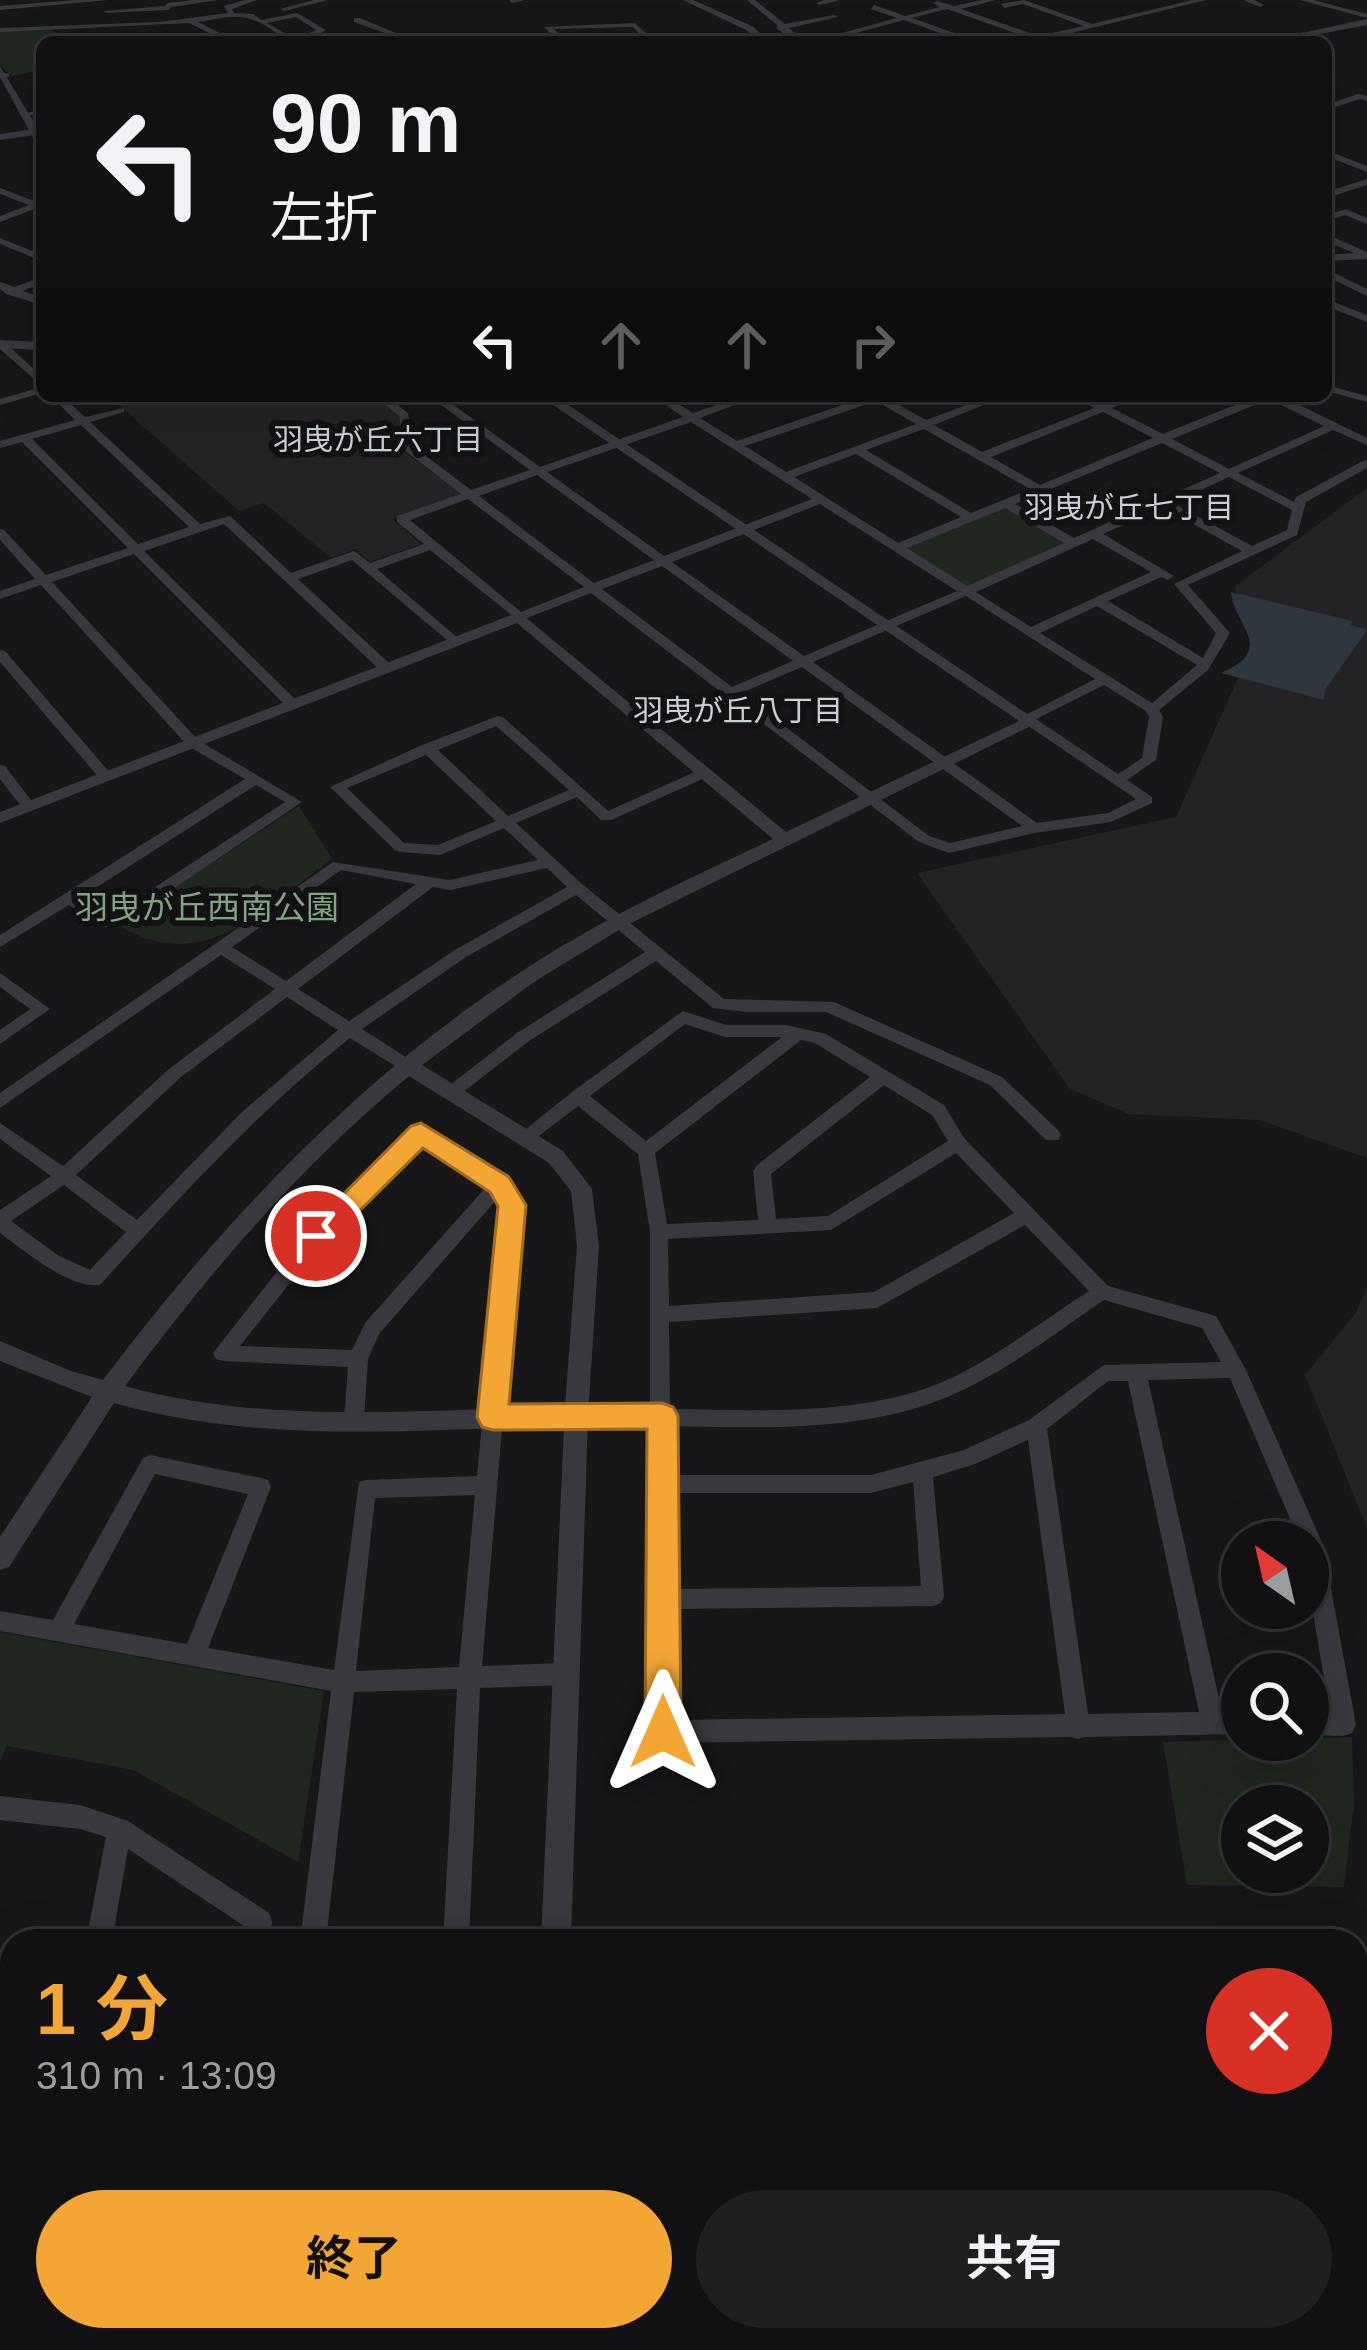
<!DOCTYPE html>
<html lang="ja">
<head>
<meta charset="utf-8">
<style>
  :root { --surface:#111113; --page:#1e1f21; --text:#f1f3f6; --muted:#9c9da0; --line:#303133; --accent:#f4a634 }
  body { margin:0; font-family:Helvetica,"Noto Sans JP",sans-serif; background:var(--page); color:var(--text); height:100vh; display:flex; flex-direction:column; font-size:45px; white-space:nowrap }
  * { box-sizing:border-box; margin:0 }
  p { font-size:39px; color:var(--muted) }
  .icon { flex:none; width:66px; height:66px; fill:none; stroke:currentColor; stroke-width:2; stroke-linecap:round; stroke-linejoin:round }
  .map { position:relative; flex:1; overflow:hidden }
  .panel { position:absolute; left:0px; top:1929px; width:1368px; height:423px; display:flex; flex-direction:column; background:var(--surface); border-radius:36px 36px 0 0; box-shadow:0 12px 48px #0002,0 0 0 3px var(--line) }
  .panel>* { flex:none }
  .hud { position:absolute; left:36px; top:36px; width:1296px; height:366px; border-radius:18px; box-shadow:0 12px 48px #0002,0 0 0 3px var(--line); background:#111113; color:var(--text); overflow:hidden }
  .needle { width:78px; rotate:326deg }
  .controls { position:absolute; left:1221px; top:1521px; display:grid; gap:24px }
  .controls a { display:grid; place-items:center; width:108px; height:108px; border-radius:50%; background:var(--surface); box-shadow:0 12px 48px #0002,0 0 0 3px var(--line); font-size:60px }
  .pin { position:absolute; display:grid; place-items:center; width:102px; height:102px; color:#fff; margin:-51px; border:6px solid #fff; border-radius:50%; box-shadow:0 3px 12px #0007 }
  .me { position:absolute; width:132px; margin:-66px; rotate:0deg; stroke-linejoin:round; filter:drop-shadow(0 0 9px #0008) }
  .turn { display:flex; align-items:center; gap:42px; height:252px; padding:0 36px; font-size:54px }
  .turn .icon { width:156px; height:156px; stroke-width:2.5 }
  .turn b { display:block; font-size:84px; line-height:102px }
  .lanes { display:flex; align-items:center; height:114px; padding:0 36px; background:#0003; justify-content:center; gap:60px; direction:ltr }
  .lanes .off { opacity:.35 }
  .round { display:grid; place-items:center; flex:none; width:126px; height:126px; border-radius:63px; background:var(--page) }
  .summary { display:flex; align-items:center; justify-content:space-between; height:204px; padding:0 36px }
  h1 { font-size:72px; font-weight:700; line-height:90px; color:var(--accent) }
  .action { display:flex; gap:24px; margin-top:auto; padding:24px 36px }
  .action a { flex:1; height:138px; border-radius:72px; background:var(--accent); color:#111; font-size:48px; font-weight:700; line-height:138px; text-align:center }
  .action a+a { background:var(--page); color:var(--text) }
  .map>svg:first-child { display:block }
</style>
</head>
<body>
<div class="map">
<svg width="1367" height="2350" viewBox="0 0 1367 2350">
  <rect width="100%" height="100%" fill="#171719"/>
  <path fill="#232326" d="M148,396h224l28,20 1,33 60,45 -69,25 29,25 -51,18 -14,-13 -25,9 -67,-55 -25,8 -120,-106z
    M1367,488v670l-108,-38 -130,-6 -59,-25 -153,-216 259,-56 80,-179 -22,-51z
    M1367,1287v241l-62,-153 50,-61z"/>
  <path fill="#1f271f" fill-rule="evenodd" d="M52,30l22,12h-32v28l-30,6 -12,-11v-34z
    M1006,505l63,38 -102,46 -68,-42z
    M299,806l33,53c-68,49 -128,119 -214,66z
    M0,1632l324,59 -26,171 -165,-92 -126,-24 -7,15z
    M1352,1737l2,67 -10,83 -157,-2 -24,-143zM1308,1806v66h-66v-66z"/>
  <path fill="#2d373d" d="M1231,592l121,29 -1,4 16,5 -42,60 -1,10 -103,-27c57,-24 12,-49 10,-81z"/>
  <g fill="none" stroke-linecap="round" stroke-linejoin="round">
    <path stroke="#343539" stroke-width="46" stroke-dasharray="46 24" stroke-linecap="butt" d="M467,2350l65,-10
      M781,2350l50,-10"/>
    <path fill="#38393e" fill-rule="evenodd" d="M76,0h32l-108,10v-4z
      M194,0h24l-47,7 -3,3 -61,3 -4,-2 62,-5 3,-3z
      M245,0h12l-25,9 2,4 19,1 8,6 36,-7 29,17c-43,27 -42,-2 -79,-12 -14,-4 -34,2 -49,4l40,20h-10l-39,-19 -189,9v-4l159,-6 69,-9 -4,-7zM296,17l20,13 -20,10 -29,-17z
      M314,0h14l-44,11 -4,-2z
      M509,0h16l-13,3z
      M683,0h10l59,26 18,16h-9l-15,-12z
      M747,0h8l30,24 49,-9 4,2 -49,11 17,14h-9l-20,-13v-4z
      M824,0h16l-20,5 -4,-2z
      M982,0h14l-35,9 77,27 46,-10 -61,-22 -19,4 -3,-4 23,-4 68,24 101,-24h13l-172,42h-14l9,-4 -82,-29 -35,9 42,15 -3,4 -47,-17 -82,22h-13l88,-24 -26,-9 3,-4 31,11 35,-9 -7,-4 4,-2 17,5z
      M1243,0h11l10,5 -4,2z
      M1300,0h13l54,14v4z
      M354,18h6l38,16 -12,8h-10l12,-8 -34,-12z
      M635,23l20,19h-8l-14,-15 -79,2 13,13h-8l-15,-15z
      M9,73v4l-9,1v-4z
      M1358,94l9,2v5l-7,-2 -34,11v-5z
      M42,110v4l-19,2 -4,-2z
      M42,128v6l-42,6v-6z
      M1326,150l41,16v6l-41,-16z
      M1367,179v6l-41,13v-6z
      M0,188l37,14 5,-2v6l-42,16v-6l29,-11 -29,-11z
      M1346,209l21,9v6l-22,-9 -19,6v-6z
      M1326,234l41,18v7l-41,2v-6l28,-2 -28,-12z
      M0,238l42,17v6l-42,-17z
      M1326,269l41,20v7l-41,-20z
      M42,277v6l-19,8 19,7v7l-36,-11 -6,-5v-7l14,5z
      M1326,299l41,16v7l-41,-16z
      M0,342l6,1 36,34v9l-42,-37z
      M1326,385l41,11v6l-41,-11z
      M42,387v6l-42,12v-6z
      M51,396h11l23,21 39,-9v4l-34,10 110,102 30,-8 61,57 63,-22 16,12 54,-19 -27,-22v-6l64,-22 -57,-44 -5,-34 -25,-20h12l22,17 6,34 57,43 59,-20 -101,-74h12l99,71 143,-50 -30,-21h13l27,17 50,-17h15l-58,22 37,23 131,-45h15l43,24 65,-24h15l-72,29 48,27 112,-44 -19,-12h13l16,8 19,-8h15l-26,12 51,26 94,-38h24l86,42v7l-34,-15 -95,43 56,29 2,-5 67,-36 4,-1v8l-61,34 -9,33 -109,50 42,48 -22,37 -49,40 4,7 -7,43 -29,20 25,17v6l-41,19 -77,11 -85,20 -30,-11 -189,-144 -76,33h-10v-6l77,-33 -130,-99 -72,28 -89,-71 -53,19 82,70v6l-5,1 -102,-86 -54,19 93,86v6h-10l-157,-147 -80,27 153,150 2,3 -7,4 -5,-1 -153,-153 -82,28 146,158 104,62 -185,125h-12l-36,-22 -69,42v-12l245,-156 -57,-33 -147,-161 -41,14v-8l35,-12 -35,-39v-11l4,1 42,45 82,-27 -106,-106 -22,6v-7l75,-21zM1269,399l55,27 -95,43 -57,-30zM876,401l40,23 -130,48 -41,-26zM1103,412l50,26 -113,47 -49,-28zM691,422l121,77 -148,57 -117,-84zM81,425l108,102 -51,17 -106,-105zM924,429l106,60 -59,24 -105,-63zM1162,443l58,30 -146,65 -59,-34zM856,454l105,63 -63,26 -104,-66zM537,475l117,85 -60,23 -115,-87zM1229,477l63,33 -5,20 -35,16 -79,-43zM468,499l116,88 -63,25 -111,-92zM820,504l137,87 -153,65 -132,-94zM1163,507l79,44 -68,33 42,49 -13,25 -95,-57 53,-24 7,3 6,-4 -71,-42zM1005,508l59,35 -97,43 -60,-38zM1093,539l58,33 -120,55 -55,-35zM662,566l131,95 -61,26 -130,-98zM966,596l129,83 -77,40 118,80 -28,14 -71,10 -224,-161zM1097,606l100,59 -45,38 -112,-70zM802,667l220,159 -72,17 -21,-7 -188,-143zM1104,685l42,26 3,6 -7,41 -24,16 -82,-55zM256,785l29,17 -174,114 -31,-18z
      M0,650l5,1 106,123v6h-10l-101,-118z
      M498,716l5,1 105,94 91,-41h10v6l-98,44h-10l-24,-23 -61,26 66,61 142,115 110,3 168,75 56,53 3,5 -3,5h-12l-56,-55 -164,-73h-80l-33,-4 -57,-47 -127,80 -71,55h-12l-3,-4 3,-4 71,-55 128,-81 -69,-57 -110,62 -104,72 50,32 2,4 -2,4h-12l-50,-31c-92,73 -171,160 -250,247 -31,4 -75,-34 -100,-52v-23l51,-34 -51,-37v-16l63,43 106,-97 106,-80 -54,-34 -221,153v-15l333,-231 117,18 88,-20 -34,-32 -64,27 -40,-3 -5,-2 -65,-63 92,-42zM496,726l73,64 -61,26 -70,-66zM426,755l70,66 -58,24 -34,-2 -57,-55zM547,868l20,19 -112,63 -106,71 -51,-32 135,-102 17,3zM341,870l75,14 -130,97 -54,-34zM287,997l51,33 -96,82 -105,108 -61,-45 105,-98zM64,1185l62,47 -36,38 -31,-14 -48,-35z
      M0,765l5,1 29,38v6h-10l-24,-31z
      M0,973l50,36 -50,35v-14l30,-21 -30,-22z
      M683,1011l43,14h60l40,9 118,71 20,33 144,148 108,30 30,54 77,175 33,180 -4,8 -8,3 -36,-1v-22h22l-22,-129v-42h-8l-70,-164 -82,2 74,332h20v22l-158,3 -6,2 -6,-2 -409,6 -8,-3 -4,-8 -1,-306 -74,-1 -7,-3 -3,-6 3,-6 7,-3 74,2v-177l-12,-78 -60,-48 -47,36 -6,2 -9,-7 56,-45zM685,1024l40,13h57l-136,104 -56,-45zM801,1040l14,3 55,34 -114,89 -3,5 5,49 -91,4 -12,-71zM884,1085l48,30 16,26 -120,75 -52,3 -5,-45zM956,1153l58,60 -140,79 -205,14 -1,-67 163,-9zM1025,1225l64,66c-47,30 -92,66 -142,89 -84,37 -187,30 -277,29l-1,-87 208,-14zM1104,1300l98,28 19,34 -117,3 -75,55 -65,30 -93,25h-200v-49c96,2 203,7 292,-36 51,-24 95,-59 141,-90zM1108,1381h20l71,331 -111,2 -41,-285zM1028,1440l37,274 -391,6 -1,-111 260,-3 8,-3 3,-7 -11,-119 42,-13zM913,1482l8,104 -248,3 -1,-96h199z
      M421,1127l84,53 16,25 -39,461 83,-3 8,3 3,8 -3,8 -8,3 -85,3 -11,253h-26l14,-252 -103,3 -28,249h-26l31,-250 -331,-60v-20l53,9 90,-162 7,-3 111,23 7,2 3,7 -63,161 126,22 25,-188 7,-2 111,-4 26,-270 -5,-8 -119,136 -11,25 -4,59 -3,6 -7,3 -7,-3 -3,-6 4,-51 -125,-6 -7,-2 -3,-6 96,-122 106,-102zM422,1144l65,42 -122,137 -13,27 -112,-4 83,-105zM155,1474l93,20 -61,150 -113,-20zM475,1495l-16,172 -103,4 19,-173z
      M0,1796l80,9 48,16 141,92 3,9 -2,19h-26l3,-13 -119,-79 -16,92h-26l20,-104 -26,-8 -80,-9z
      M12,2134v26l-12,1v-26z"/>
    <path fill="#38393e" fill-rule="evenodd" d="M1367,19v6l-90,17h-18z
      M0,66l42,70v12l-5,-3 -37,-68z
      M0,340l42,2v8l-42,-2z
      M540,396h15l484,326 -412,203 -93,57 -112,83 141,86 29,38 7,57 -11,170 -17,525h-30l23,-515c-149,4 -306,18 -450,-23l-105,164 -9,3v-33l92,-140 -92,-36v-20l71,30 32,9c126,-167 270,-318 449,-428 71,-43 146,-78 221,-113l-256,-216 -517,200v-11l519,-200 267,220 233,-111zM409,1076l140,87 22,28 6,55 -12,160c-141,4 -302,19 -440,-20 84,-113 175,-220 284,-310z"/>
    <path fill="#54575d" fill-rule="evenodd" d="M1367,2019v38l-11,4v-38z
      M1367,2282v42l-11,4v-42z
      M516,2340h75l-4,10h-76z
      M1121,2340h89l-4,10h-90z"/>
    <path fill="#64686f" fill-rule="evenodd" d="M1367,2105v50l-11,4v-50z
      M1367,2172v50l-11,3v-50z"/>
  </g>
  <path fill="#4a4c51" d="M12,2057v53h-12v-52z
    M12,2340h283l-77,10h-218z"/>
  <path fill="#54575c" stroke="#62656b" stroke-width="3" d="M12,2057v44l-12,1v-44z
    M12,2165v175h205l-77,10h-140v-184z"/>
  <path fill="#f4a634" stroke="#9f6c22" stroke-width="3" d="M421,1123l88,54 17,28 -17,199 153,-1 11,4 5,9 3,316 -6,12 -12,5 -12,-5 -6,-12 2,-303 -154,1 -11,-3 -5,-10 21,-211 -8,-14 -67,-44 -97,96h-19l-5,-8 109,-110z"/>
  <g text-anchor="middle" stroke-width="12" stroke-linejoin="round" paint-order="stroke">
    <g font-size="30" fill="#caced5" stroke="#121214">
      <text x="378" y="450">羽曳が丘六丁目</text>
      <text x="1129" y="518">羽曳が丘七丁目</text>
      <text x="738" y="721">羽曳が丘八丁目</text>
    </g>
    <g font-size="33" fill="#80a480" stroke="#121214">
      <text x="207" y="919">羽曳が丘西南公園</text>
    </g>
  </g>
</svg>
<div class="controls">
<a><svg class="needle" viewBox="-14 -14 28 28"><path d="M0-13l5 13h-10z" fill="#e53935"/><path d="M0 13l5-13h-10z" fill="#9c9da0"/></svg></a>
<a><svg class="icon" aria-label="search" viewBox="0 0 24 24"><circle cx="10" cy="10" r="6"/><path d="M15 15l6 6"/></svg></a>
<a><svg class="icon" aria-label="layers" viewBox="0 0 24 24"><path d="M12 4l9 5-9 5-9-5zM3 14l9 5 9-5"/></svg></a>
</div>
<div class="pin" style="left:316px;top:1236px;background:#d93025"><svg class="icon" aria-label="arrive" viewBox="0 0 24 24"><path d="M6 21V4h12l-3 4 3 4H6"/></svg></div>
<svg class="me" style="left:663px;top:1732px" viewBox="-20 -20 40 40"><path d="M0-17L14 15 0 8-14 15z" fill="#f4a634" stroke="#fff" stroke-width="4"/></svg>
<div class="hud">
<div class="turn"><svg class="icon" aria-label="left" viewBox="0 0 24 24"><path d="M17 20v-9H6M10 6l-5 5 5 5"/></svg><div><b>90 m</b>左折</div></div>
<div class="lanes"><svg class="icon" aria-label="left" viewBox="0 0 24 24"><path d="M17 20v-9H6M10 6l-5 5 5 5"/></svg><svg class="icon off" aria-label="ahead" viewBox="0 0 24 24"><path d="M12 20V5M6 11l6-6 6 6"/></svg><svg class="icon off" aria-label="ahead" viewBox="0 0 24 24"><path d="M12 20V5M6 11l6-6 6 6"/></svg><svg class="icon off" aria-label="right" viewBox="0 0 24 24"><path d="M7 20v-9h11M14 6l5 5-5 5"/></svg></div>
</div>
<section class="panel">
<div class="summary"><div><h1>1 分</h1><p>310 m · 13:09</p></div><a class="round" style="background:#d93025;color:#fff"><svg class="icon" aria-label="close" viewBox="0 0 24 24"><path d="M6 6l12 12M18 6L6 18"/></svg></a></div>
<div class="action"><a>終了</a><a>共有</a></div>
</section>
</div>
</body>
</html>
